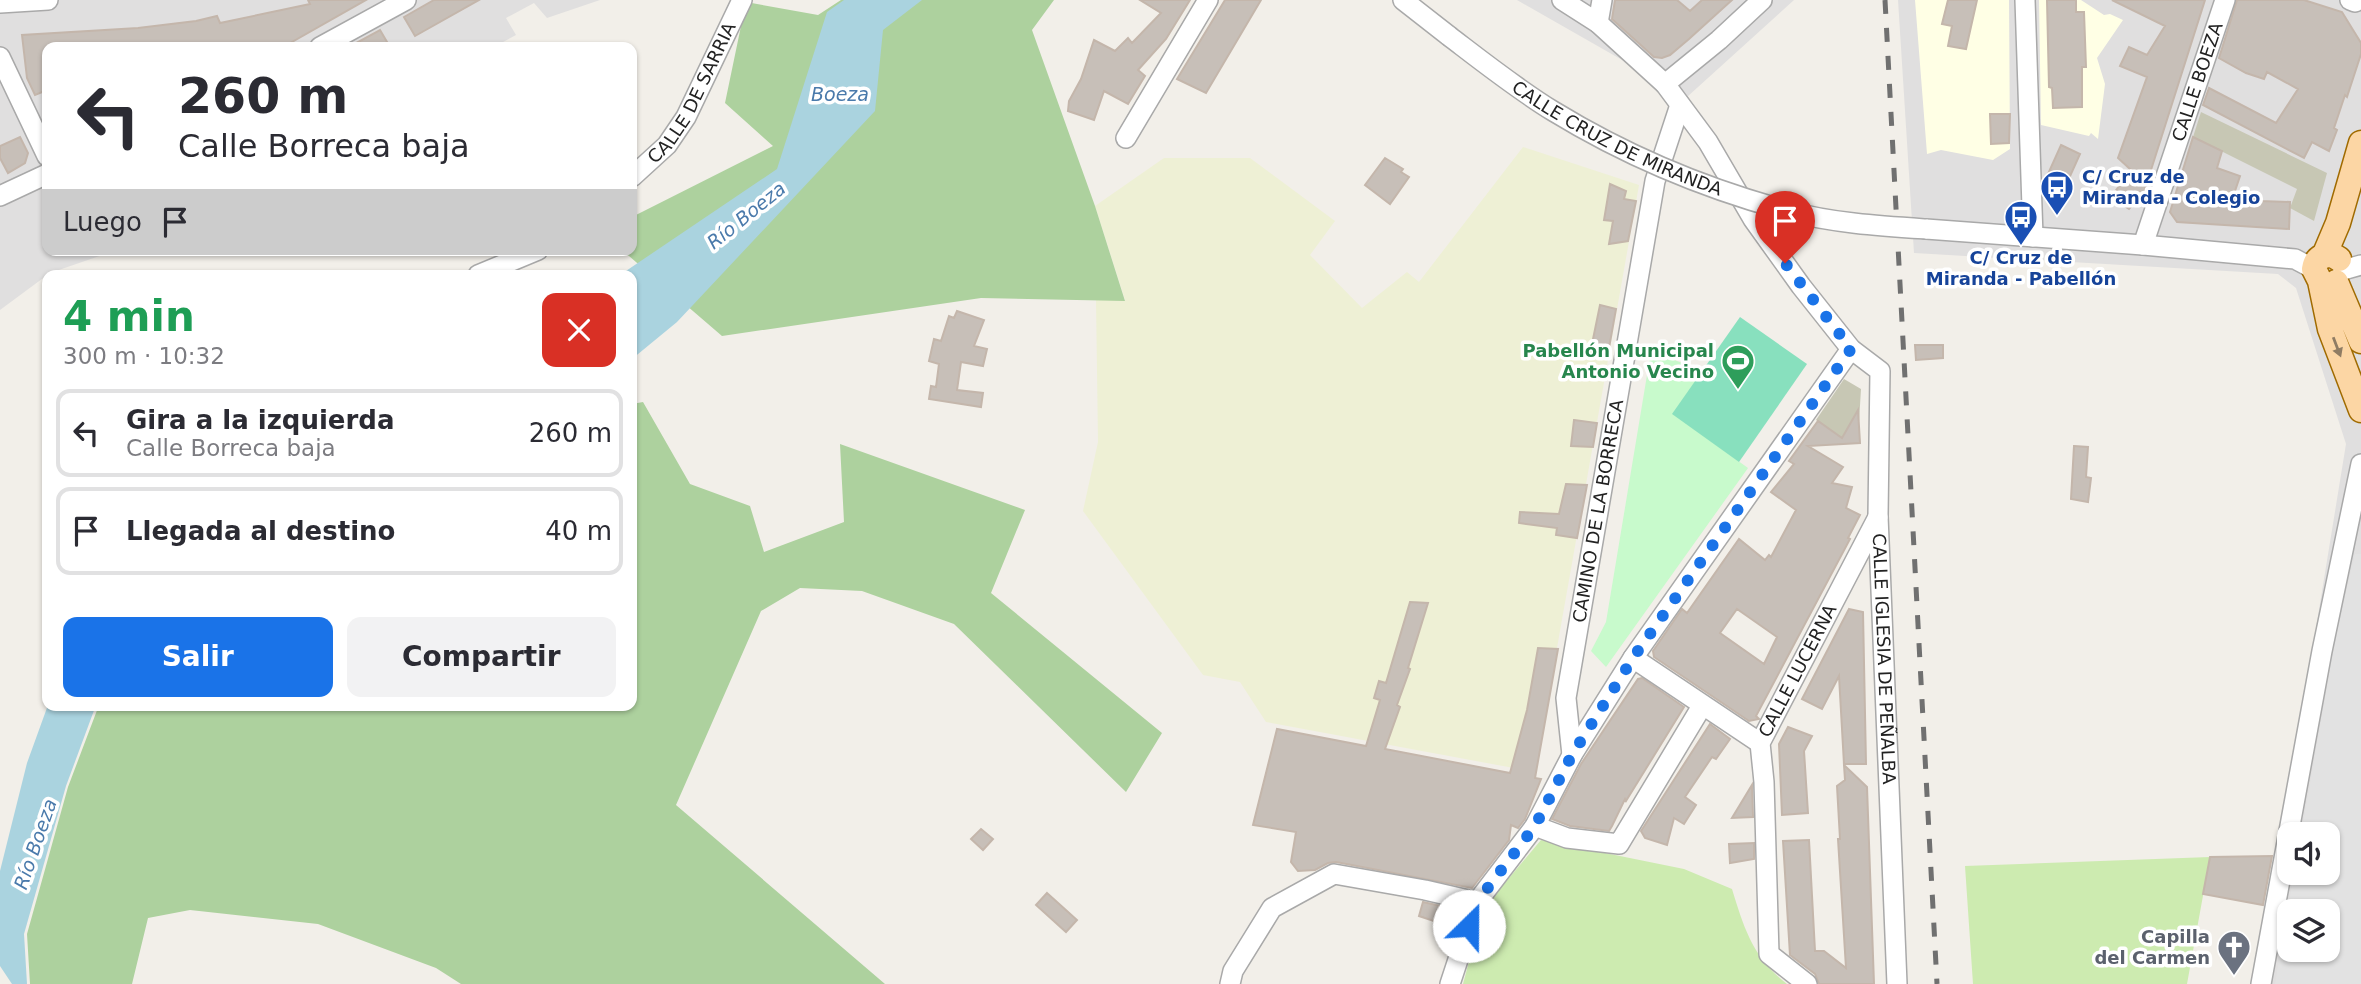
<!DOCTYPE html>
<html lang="es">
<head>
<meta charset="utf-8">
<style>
  :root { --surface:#fff; --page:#f2f2f3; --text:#2b2b33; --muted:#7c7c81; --line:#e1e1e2; --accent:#1a73e8 }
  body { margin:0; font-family:"DejaVu Sans",sans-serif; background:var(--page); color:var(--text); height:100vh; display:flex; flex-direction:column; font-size:26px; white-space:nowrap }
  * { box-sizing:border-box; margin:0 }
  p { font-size:23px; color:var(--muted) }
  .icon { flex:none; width:38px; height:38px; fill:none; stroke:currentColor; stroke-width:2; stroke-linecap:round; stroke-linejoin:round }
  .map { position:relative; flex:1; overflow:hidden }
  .details { position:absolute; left:42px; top:270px; width:595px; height:441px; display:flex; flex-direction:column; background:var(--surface); border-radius:14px; box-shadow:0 2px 5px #0004 }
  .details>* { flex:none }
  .guide { position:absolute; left:42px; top:42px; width:595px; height:214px; border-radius:14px; box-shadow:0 2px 5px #0004; background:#fff; color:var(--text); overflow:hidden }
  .controls { position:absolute; left:2277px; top:822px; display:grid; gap:14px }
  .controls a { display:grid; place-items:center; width:63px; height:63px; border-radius:14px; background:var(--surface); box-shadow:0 2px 5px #0004; font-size:35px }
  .pin { position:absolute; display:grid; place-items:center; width:60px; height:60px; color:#fff; margin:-72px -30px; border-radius:50% 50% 50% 0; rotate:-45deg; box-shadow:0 0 7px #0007 }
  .pin .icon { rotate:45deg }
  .me { position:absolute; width:77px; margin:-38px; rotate:23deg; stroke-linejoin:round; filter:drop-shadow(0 0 5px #0008) }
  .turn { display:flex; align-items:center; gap:24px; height:147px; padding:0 21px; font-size:32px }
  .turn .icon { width:91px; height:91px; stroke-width:2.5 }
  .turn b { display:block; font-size:49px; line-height:60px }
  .then { display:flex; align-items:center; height:66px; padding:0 21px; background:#0003; gap:14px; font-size:26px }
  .round { display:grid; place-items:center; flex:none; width:74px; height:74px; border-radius:14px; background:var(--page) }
  .summary { display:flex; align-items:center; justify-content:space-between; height:119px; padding:0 21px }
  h1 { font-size:42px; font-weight:800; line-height:52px; color:#1e9e55 }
  .primary-button { display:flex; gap:14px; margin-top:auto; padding:14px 21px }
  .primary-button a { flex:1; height:80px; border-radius:14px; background:var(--accent); color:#fff; font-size:28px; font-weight:800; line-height:80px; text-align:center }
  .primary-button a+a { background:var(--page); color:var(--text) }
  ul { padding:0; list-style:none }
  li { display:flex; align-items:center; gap:21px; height:88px; margin:0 14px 10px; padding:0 7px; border:4px solid var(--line); border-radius:14px }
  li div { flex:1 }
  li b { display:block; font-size:26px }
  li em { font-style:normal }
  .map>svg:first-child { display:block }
</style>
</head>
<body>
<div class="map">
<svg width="2361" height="984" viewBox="0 0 2361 984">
  <rect width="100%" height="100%" fill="#f2efe9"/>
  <path fill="#e0dfdf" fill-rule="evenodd" d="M0,0h600l-53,18 -13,-15 -28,15 10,17 -22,12h-447v203h70l-67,23 -50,37z
    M1517,0h277l-107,97z
    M1898,0h463v984h-103l88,-540 -50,-156 -18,-14 -364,-21zM2289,835h39v38h-39zM2289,912h39v38h-39z"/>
  <path fill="#ffffe5" d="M1915,0h94l1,149 -17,11 -52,-10 -14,4z
    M2039,0h42l23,15 6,-1 13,6 -26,38 8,26 -7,55 -7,-6 -2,3 -48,-11z"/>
  <path fill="#c7c7b4" d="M2201,112l126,61 -13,48 -24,-13 7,-19 -104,-52z
    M1844,379l17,10 -2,33h-8l-9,16 -26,-18z"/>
  <path fill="#eef0d5" d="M1523,147l116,38 -104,587 -269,-50 -26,-40 -37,-7 -120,-164 15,-69 -2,-142h29l-30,-94 69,-48h86l85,63 -25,34 52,53 45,-36 12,10z"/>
  <path fill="#cdebb0" d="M1541,840l143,29 48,20c12,39 21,69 55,95h-324l20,-75z
    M2210,857l-23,127h-214l-8,-118z"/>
  <path fill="#add19e" d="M841,0h213l-22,30 63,176 30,95 -144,-3 -259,38 -100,-86h10v-33l141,-71 -48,-43 21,-101 72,13z
    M643,402l47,82 60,22 14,46 80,-30 -4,-78 185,66 -34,83 171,140 -36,59 -172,-168 -92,-33 -62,-3 -39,23 -85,194 209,179h-424l-25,-16 -118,-44 -128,-14 -42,8 -16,66h-102l-3,-50 41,-147 31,-82h533v-301z"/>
  <path fill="#c8facc" d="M1651,351l52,20 -30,43 75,54 -142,199 -15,-16 15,-29z"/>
  <path fill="#88e0be" d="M1740,317l67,47 -68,98 -67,-48z"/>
  <path fill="#e2e2e2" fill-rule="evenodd" d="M2355,554h6v430h-86l19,-111h34v-38h-27l36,-205zM2289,912h39v38h-39z"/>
  <path fill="#aad3df" d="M844,0h78l-39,30 -8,81 -198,211 -45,37v-84h-12l157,-106 50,-157z
    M48,705h48l-30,81 -42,148 3,50h-15l-12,-18v-95l27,-108z"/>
  <path fill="#c7bfb8" stroke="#c4b6ab" stroke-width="2" fill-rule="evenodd" d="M308,0h58l-83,47h-236v43l-12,5 -8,-17 -5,-43 116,-7 58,-7 21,-5 3,7 90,-19z
    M434,0h45l-64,36 -11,-19z
    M1140,0h50l-24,39 -28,31 7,6 -17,28 -24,-13 -10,29 -26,-9 1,-10 12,-22 13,-39 21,11 13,-13 4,5 29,-30z
    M1225,0h36l-55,93 -29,-14z
    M1615,0h62l13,11 12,-11h30l-43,39 -19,16 -8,3 -8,-1 -42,-38z
    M1948,0h29l-11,49 -18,-3 4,-20 -10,-2z
    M2047,0h29v12h8l2,55h-4v40l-29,1 -1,-20 -3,-1z
    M2112,0h93l-61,192 -15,17 -18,-12 20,-27 -13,-12 29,-81 -27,-11 9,-19 18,8 18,-29z
    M2237,0h67l38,12 19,31v11l-14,43 -2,-2 -11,33 3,2 -8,21 -17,-9 -8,16 -101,-53 6,-17 67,35 22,-34 -31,-17 -3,7 -18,-6 -27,-15z
    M380,30l10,17h-41z
    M1990,114h20l-1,29 -18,1z
    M20,137l8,16 -3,10 -17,10 -8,-15v-12z
    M2193,137l29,14 -5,17 23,8 -6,18 26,4v3l30,1 -1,27 -112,-7 -7,-10z
    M2061,145l19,9 -13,29 -19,-9z
    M1385,158l18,11 -2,3 8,5 -19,27 -25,-19z
    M1610,184l16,7 -2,8 12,2 -8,40 -19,3 4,-23 -9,-1z
    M1600,305l16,4 -7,39 -17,-4z
    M957,311l27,9 -10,26 13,3 -4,17 -22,-4 -4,28 26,3 -2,14 -52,-8 2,-13 5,1 3,-23 -10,-3 5,-22 7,2 8,-25 5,2z
    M1915,345h28v13l-27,2z
    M1858,410l2,33 -52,3 35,21 -11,16 20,4 -6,21 14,7 -12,23 2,1 -94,177 3,3 -10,2 -95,-64 -1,-6 29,-42 5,4 52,-74 26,21 4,-5 2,2 25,-47 -25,-18 23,-28 -5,-3 29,-40 24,17zM1737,609l40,28 -13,27 -44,-31z
    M1574,420l23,3 -4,24 -22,-1z
    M2074,446l14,1 -2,30 5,1 -3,24 -17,-3z
    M1566,484l21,1 -10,53 -21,-3 1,-7 -38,-5 1,-11 39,2z
    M1410,602l18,1 -20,65 2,1 -13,36 3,2 -15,42 125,24 17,-63 11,-62 20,1 -23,129 6,1 -16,40 -7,9 -7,-3 -2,15 -37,48 -136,-26 -8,1 -13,7 -17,1 -7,-9 5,-30 -43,-7 24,-96 89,17 14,-46 -6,-2 5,-17 7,2z
    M1849,609l14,3 3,152h-22l-5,-88 -17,33 -20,-10z
    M1642,678l42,29 -58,94 -1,-2 -13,27 -3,5 -39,-5 -18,-7 29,-55 57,-85z
    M1710,724l20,15 -14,20 -4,-2 -27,40 11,8 -12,19 -10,-6 -7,27 -22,-7 -4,-7z
    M1788,727l24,9 -8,15 4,62 -26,2 -3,-71z
    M1844,765l23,22 7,197h-55l-4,-10 -25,-19 -7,-114 26,-1 6,111h9l22,17 -8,-129h2l-3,-53 8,-6z
    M1752,785l1,32 -21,1z
    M981,829l12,10 -10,11 -12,-11z
    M1754,843v16l-24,4 -1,-19z
    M2272,856l-9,49 -60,-11 7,-37z
    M1047,893l30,27 -11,12 -30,-27z
    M1423,902l31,7 -5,17 -30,-10z"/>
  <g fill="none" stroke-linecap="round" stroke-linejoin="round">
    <defs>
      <g id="minor">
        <path d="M1403,0l46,36"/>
        <path id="s1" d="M1562,0l36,23 67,61 43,58 45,77 48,67 50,63 29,22 -2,145 19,468"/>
        <path d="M2025,0l8,237"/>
        <path d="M2350,0l5,2"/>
        <path d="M0,3l48,-3"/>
        <path d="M1598,23l4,-23"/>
        <path d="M320,47l86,-47"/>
        <path d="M0,57l47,99"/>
        <path d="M1665,84l54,-44 43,-40"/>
        <path d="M1126,138l82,-138"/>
        <path id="s2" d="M632,177l35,-32 19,-28 56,-117"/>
        <path d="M0,196l47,-22"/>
        <path d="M1926,229l217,16 152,14 19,10"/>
        <path id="s3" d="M2143,245l82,-245"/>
        <path d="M2343,270l18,-5"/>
        <path d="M478,275l60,-25"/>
        <path d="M1633,658l127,85"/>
        <path id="s4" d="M1572,755l-6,-57 89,-517 25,-76"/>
        <path d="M1535,826l32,12 52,6 83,-138"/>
        <path d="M1230,984l3,-13 39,-63 62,-34 91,16 52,12"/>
        <path d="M1450,984l27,-82 58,-76 37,-71 61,-97 218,-309"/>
        <path id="s5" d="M1807,984l-38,-30 -5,-172 -4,-39 118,-226"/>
        <path d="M2261,984l61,-333 39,-187"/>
      </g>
      <path id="major" d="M2324,256l14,-33 23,-80
        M2339,259c-11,-8 -23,-3 -25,10l6,12 10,48 31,81
        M2336,282l25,59"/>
    </defs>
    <use href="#minor" stroke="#a9a9a9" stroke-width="22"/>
    <use href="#major" stroke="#a06b00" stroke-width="27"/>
    <use href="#minor" stroke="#fff" stroke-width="19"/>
    <use href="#major" stroke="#fcd6a4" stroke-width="24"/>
    <path stroke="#707070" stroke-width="5" stroke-dasharray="14 14" stroke-linecap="butt" d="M1885,0l52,984"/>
    <defs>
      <g id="minor-bridge">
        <path id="s6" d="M1449,36c34,26 68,53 104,75 72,44 153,78 235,100 44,12 92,15 138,18"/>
      </g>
    </defs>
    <use href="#minor-bridge" stroke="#a9a9a9" stroke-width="22" stroke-linecap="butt"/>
    <use href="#minor-bridge" stroke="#fff" stroke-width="19"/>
  </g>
  <defs><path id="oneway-solid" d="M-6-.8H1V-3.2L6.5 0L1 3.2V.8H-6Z" transform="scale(1.75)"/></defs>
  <use fill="#8f7c63" href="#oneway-solid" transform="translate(2337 347) rotate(69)"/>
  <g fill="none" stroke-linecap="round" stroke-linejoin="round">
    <path stroke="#1a73e8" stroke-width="12" stroke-dasharray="0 21.6" d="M1469,926l8,-24 58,-76 37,-71 61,-97 218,-309 -66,-86"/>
  </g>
  <defs>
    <symbol id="bus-pin" viewBox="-11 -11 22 30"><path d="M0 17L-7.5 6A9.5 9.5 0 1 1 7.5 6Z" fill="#1a4fb4" stroke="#fff"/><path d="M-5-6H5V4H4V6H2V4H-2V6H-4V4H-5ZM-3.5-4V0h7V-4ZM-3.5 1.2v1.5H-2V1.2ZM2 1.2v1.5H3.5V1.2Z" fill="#fff"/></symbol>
    <symbol id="stadium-pin" viewBox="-11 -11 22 30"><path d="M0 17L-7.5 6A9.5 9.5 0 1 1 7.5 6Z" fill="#2e9e5b" stroke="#fff"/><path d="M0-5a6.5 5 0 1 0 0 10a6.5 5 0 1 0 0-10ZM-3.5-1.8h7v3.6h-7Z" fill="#fff"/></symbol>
    <symbol id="church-pin" viewBox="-11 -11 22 30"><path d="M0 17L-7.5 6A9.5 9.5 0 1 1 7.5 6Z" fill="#6b7280" stroke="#fff"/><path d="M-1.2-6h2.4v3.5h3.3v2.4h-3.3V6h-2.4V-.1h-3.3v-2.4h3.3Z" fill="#fff"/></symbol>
  </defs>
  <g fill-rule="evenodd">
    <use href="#bus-pin" x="2038" y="168" width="38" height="52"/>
    <use href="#bus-pin" x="2002" y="198" width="38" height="52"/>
    <use href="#stadium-pin" x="1719" y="342" width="38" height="52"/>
    <use href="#church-pin" x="2215" y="928" width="38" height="52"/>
  </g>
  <g text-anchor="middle" stroke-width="7" stroke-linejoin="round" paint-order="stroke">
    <g font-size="18" fill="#222" stroke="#fff">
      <text dy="6" stroke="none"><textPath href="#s3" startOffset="172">CALLE BOEZA</textPath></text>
      <text dy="6" stroke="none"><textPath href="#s2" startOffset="105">CALLE DE SARRIA</textPath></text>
      <text dy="6" stroke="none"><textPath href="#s6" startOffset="198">CALLE CRUZ DE MIRANDA</textPath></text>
      <text dy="6" stroke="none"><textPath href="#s4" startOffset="247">CAMINO DE LA BORRECA</textPath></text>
      <text dy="6" stroke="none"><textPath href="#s1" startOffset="782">CALLE IGLESIA DE PEÑALBA</textPath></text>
      <text dy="6" stroke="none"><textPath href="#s5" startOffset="341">CALLE LUCERNA</textPath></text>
    </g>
    <g font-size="18" font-weight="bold" fill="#164399" stroke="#fff" text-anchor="start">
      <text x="2082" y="183">C/ Cruz de<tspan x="2082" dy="21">Miranda - Colegio</tspan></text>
      <text x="2021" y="264" text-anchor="middle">C/ Cruz de<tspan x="2021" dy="21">Miranda - Pabellón</tspan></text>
    </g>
    <g font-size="18" font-weight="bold" fill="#27864d" stroke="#fff" text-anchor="end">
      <text x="1714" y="357">Pabellón Municipal<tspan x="1714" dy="21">Antonio Vecino</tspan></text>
    </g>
    <g font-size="18" font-weight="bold" fill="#5b616d" stroke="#fff" text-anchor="end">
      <text x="2210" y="943">Capilla<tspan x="2210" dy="21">del Carmen</tspan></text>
    </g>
    <g font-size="19" font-style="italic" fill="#4a7aab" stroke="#fff">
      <text x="840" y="101">Boeza</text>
      <text transform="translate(746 215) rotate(-39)" y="7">Río Boeza</text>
      <text transform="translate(35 844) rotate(-71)" y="7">Río Boeza</text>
    </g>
  </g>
</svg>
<div class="controls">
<a><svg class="icon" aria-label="sound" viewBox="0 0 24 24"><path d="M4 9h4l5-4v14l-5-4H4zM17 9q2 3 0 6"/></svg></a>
<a><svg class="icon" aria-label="layers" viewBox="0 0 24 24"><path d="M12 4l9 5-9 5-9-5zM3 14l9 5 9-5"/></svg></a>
</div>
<div class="pin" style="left:1785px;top:263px;background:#d93025"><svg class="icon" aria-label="arrive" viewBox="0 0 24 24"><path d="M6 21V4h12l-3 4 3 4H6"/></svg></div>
<svg class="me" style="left:1469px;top:926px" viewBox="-20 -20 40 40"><circle r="19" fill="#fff"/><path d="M0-13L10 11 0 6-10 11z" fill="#1a73e8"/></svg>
<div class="guide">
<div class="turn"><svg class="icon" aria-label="left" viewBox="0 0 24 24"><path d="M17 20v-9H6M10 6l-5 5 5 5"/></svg><div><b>260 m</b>Calle Borreca baja</div></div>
<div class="then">Luego<svg class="icon" aria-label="arrive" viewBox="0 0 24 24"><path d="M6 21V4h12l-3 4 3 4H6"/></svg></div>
</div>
<section class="details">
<div class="summary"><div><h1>4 min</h1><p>300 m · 10:32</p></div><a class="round" style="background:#d93025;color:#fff"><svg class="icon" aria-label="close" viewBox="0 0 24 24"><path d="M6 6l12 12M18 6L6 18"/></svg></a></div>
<ul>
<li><svg class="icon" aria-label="left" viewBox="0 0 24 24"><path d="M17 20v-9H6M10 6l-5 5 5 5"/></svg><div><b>Gira a la izquierda</b><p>Calle Borreca baja</p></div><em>260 m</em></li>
<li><svg class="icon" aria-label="arrive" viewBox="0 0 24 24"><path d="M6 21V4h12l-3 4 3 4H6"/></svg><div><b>Llegada al destino</b></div><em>40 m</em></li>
</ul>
<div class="primary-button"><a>Salir</a><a>Compartir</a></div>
</section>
</div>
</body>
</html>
